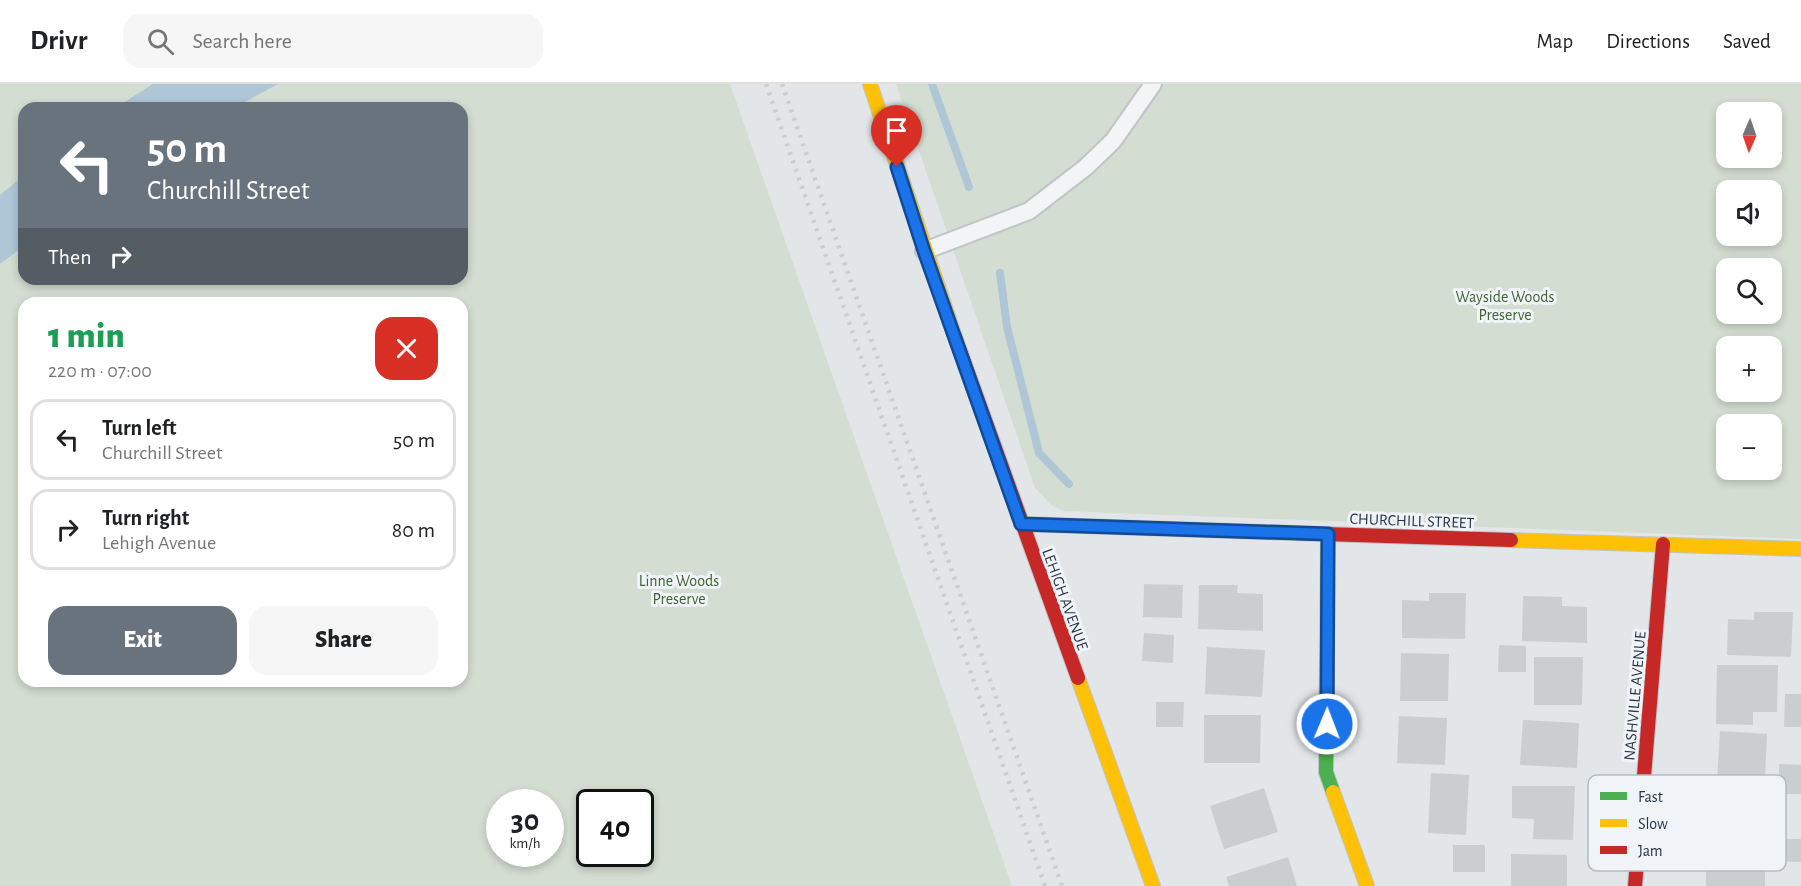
<!DOCTYPE html>
<html lang="en">
<head>
<meta charset="utf-8">
<style>
  :root { --surface:#fff; --page:#f6f6f6; --text:#202124; --muted:#757577; --line:#e0e0e0; --accent:#69737d }
  body { margin:0; font-family:"Alegreya Sans",sans-serif; background:var(--page); color:var(--text); height:100vh; display:flex; flex-direction:column; font-size:22px; white-space:nowrap }
  * { box-sizing:border-box; margin:0 }
  p { font-size:20px; color:var(--muted) }
  .icon { flex:none; width:33px; height:33px; fill:none; stroke:currentColor; stroke-width:2; stroke-linecap:round; stroke-linejoin:round }
  .map { position:relative; flex:1; overflow:hidden }
  .sheet { position:absolute; left:18px; top:213px; width:450px; height:390px; display:flex; flex-direction:column; background:var(--surface); border-radius:18px; box-shadow:0 3px 9px #0003 }
  .sheet>* { flex:none }
  .guide { position:absolute; left:18px; top:18px; width:450px; height:183px; border-radius:18px; box-shadow:0 3px 9px #0003; background:#69737d; color:#fff; overflow:hidden }
  .needle { width:39px; rotate:182deg }
  .fabs { position:absolute; left:1716px; top:18px; display:grid; gap:12px }
  .fabs a { display:grid; place-items:center; width:66px; height:66px; border-radius:12px; background:var(--surface); box-shadow:0 3px 9px #0003; font-size:30px }
  .speed { position:absolute; left:486px; top:705px; display:flex; gap:12px; font-size:30px; font-weight:700; text-align:center }
  .speed>* { display:grid; place-content:center; width:78px; height:78px; border-radius:50%; background:var(--surface); box-shadow:0 3px 9px #0003; line-height:1 }
  .speed small { font-size:15px; font-weight:400 }
  .speed .limit { border:3px solid #111; border-radius:9px; background:#fff; color:#111 }
  .pin { position:absolute; display:grid; place-items:center; width:51px; height:51px; color:#fff; margin:-62px -26px; border-radius:50% 50% 50% 0; rotate:-45deg; box-shadow:0 0 6px #0007 }
  .pin .icon { rotate:45deg }
  .me { position:absolute; width:66px; margin:-33px; rotate:1deg; stroke-linejoin:round; filter:drop-shadow(0 0 4px #0008) }
  .turn { display:flex; align-items:center; gap:21px; height:126px; padding:0 30px; font-size:27px }
  .turn .icon { width:78px; height:78px; stroke-width:2.5 }
  .turn b { display:block; font-size:42px; line-height:51px }
  .then { display:flex; align-items:center; height:57px; padding:0 30px; background:#0003; gap:12px; font-size:22px }
  .round { display:grid; place-items:center; flex:none; width:63px; height:63px; border-radius:18px; background:var(--page) }
  .head { display:flex; align-items:center; justify-content:space-between; height:102px; padding:0 30px }
  h1 { font-size:36px; font-weight:800; line-height:45px; color:#1e9e55 }
  .button { display:flex; gap:12px; margin-top:auto; padding:12px 30px }
  .button a { flex:1; height:69px; border-radius:18px; background:var(--accent); color:#fff; font-size:24px; font-weight:800; line-height:69px; text-align:center }
  .button a+a { background:var(--page); color:var(--text) }
  ul { padding:0; list-style:none }
  li { display:flex; align-items:center; gap:18px; height:81px; margin:0 12px 9px; padding:0 18px; border:3px solid var(--line); border-radius:18px }
  li div { flex:1 }
  li b { display:block; font-size:22px }
  li em { font-style:normal }
  header { display:flex; align-items:center; gap:36px; box-sizing:border-box; height:84px; padding:0 30px; background:var(--surface); border-bottom:2px solid var(--line) }
  header strong { font-size:28px }
  nav { display:flex; gap:33px; margin-inline-start:auto; font-size:21px }
  .search { width:420px; height:54px; background:var(--page); display:flex; align-items:center; gap:15px; box-sizing:border-box; padding:0 21px; border-radius:18px; color:var(--muted); font-size:22px }
  .map>svg:first-child { display:block }
</style>
</head>
<body>
<header>
<strong>Drivr</strong>
<div class="search"><svg class="icon" aria-label="search" viewBox="0 0 24 24"><circle cx="10" cy="10" r="6"/><path d="M15 15l6 6"/></svg>Search here</div>
<nav><a>Map</a><a>Directions</a><a>Saved</a></nav>
</header>
<div class="map">
<svg width="1801" height="802" viewBox="0 0 1801 802">
  <rect width="100%" height="100%" fill="#e3e6e8"/>
  <path fill="#d4ddd2" fill-rule="evenodd" d="M0,0h730l282,802h-1012zM24,24h438v171h-438zM24,219h438v378h-438zM500,718h50v52h-50zM590,718h50v52h-50z
    M896,0h905v455l-737,-28 -12,-5 -17,-18zM1726,28h46v46h-46zM1726,106h46v46h-46zM1726,184h46v46h-46zM1726,262h46v46h-46zM1726,340h46v46h-46z"/>
  <path fill="#aec6d6" d="M153,0h125l-44,24h-119z
    M24,86v76l-24,18v-69l22,-18z"/>
  <g fill="none" stroke-linecap="round" stroke-linejoin="round">
    <path stroke="#aec6d6" stroke-width="8" d="M932,0l37,103
      M1000,189l7,54 32,126 30,31"/>
  </g>
  <path fill="#cbced1" d="M1144,500l39,1 -1,33 -39,-1z
    M1199,501h39l-1,8 26,1v37l-65,-2z
    M1429,509h37l-1,46 -63,-1v-38l27,1z
    M1523,512l39,1v9l25,1v36l-65,-2z
    M1754,528h39l-2,45 -64,-2 1,-36 26,1z
    M1144,549l30,2 -1,28 -31,-2z
    M1499,561l27,1v26h-28z
    M1207,563l58,3 -3,47 -57,-3z
    M1401,569l48,1 -1,47h-48z
    M1534,573h49l-1,48h-48z
    M1717,581h61l-1,47h-24v13l-37,-1z
    M1785,610h16v33h-17z
    M1156,618h28l-1,25h-27z
    M1204,631h57l-1,48h-56z
    M1399,632l48,2 -2,47 -48,-2z
    M1523,636l56,3 -2,45 -57,-3z
    M1720,647l47,3 -2,47 -48,-2z
    M1779,680l22,1v29h-22z
    M1431,689l38,2 -3,60 -38,-2z
    M1512,702h63l-2,54 -40,-1 1,-20 -22,-1z
    M1264,704l14,44 -54,17 -14,-43z
    M1773,755h28v23l-28,-1z
    M1453,761h32v27h-32z
    M1511,770l56,1v31h-56z
    M1288,773l9,29h-68l-3,-9z
    M1712,782h53v20h-59v-16h6z"/>
  <g fill="none" stroke-linecap="round" stroke-linejoin="round">
    <defs>
      <path id="lane" d="M924,167l105,-40 57,-44 27,-26 40,-57"/>
      <path id="fast" d="M1328,450l-2,238 7,20"/>
      <path id="slow" d="M870,0l85,253
        M1511,456l290,9
        M1078,594l75,208
        M1333,708l34,94"/>
      <path id="jam" d="M955,253l123,341
        M1021,440l490,16
        M1635,802l28,-342"/>
    </defs>
    <use href="#lane" stroke="#c1c4c6" stroke-width="20"/>
    <use href="#fast" stroke="#c1c4c6" stroke-width="16"/>
    <use href="#slow" stroke="#c1c4c6" stroke-width="16"/>
    <use href="#jam" stroke="#c1c4c6" stroke-width="16"/>
    <use href="#lane" stroke="#f2f4f5" stroke-width="16"/>
    <use href="#fast" stroke="#4caf50" stroke-width="14"/>
    <use href="#slow" stroke="#ffc107" stroke-width="14"/>
    <use href="#jam" stroke="#c62828" stroke-width="14"/>
    <path stroke="#cbced0" stroke-width="4.5" stroke-dasharray="3 6" stroke-linecap="butt" d="M766,0l279,802
      M782,0l280,802"/>
  </g>
  <g fill="none" stroke-linecap="round" stroke-linejoin="round">
    <defs>
      <path id="route" d="M897,83l27,84 97,273 307,10 -1,190"/>
    </defs>
    <use href="#route" stroke="#114b97" stroke-width="15"/>
    <use href="#route" stroke="#1a73e8" stroke-width="10"/>
  </g>
  <g text-anchor="middle" stroke-width="6" stroke-linejoin="round" paint-order="stroke">
    <g font-size="16" fill="#416232" stroke="#f0f4f8">
      <text x="1505" y="218">Wayside Woods<tspan x="1505" dy="18">Preserve</tspan></text>
      <text x="679" y="502">Linne Woods<tspan x="679" dy="18">Preserve</tspan></text>
    </g>
    <g font-size="16" fill="#273544" stroke="#f0f4f8">
      <text transform="translate(1412 436) rotate(2)" y="6">CHURCHILL STREET</text>
      <text transform="translate(1066 515) rotate(70)" y="6">LEHIGH AVENUE</text>
      <text transform="translate(1634 612) rotate(-85)" y="6">NASHVILLE AVENUE</text>
    </g>
  </g>
  <rect x="1588" y="691" width="198" height="96" rx="9" fill="#f0f4f8" stroke="#b4bbc2" stroke-width="1.5"/>
  <rect x="1600" y="708" width="27" height="8" fill="#4caf50"/>
  <rect x="1600" y="735" width="27" height="8" fill="#ffc107"/>
  <rect x="1600" y="762" width="27" height="8" fill="#c62828"/>
  <g font-size="16" fill="#273544">
    <text x="1638" y="718">Fast</text>
    <text x="1638" y="745">Slow</text>
    <text x="1638" y="772">Jam</text>
  </g>
</svg>
<div class="fabs">
<a><svg class="needle" viewBox="-14 -14 28 28"><path d="M0-13l5 13h-10z" fill="#e53935"/><path d="M0 13l5-13h-10z" fill="#757577"/></svg></a>
<a><svg class="icon" aria-label="sound" viewBox="0 0 24 24"><path d="M4 9h4l5-4v14l-5-4H4zM17 9q2 3 0 6"/></svg></a>
<a><svg class="icon" aria-label="search" viewBox="0 0 24 24"><circle cx="10" cy="10" r="6"/><path d="M15 15l6 6"/></svg></a>
<a>+</a>
<a>−</a>
</div>
<div class="speed"><div>30<small>km/h</small></div><div class="limit">40</div></div>
<div class="pin" style="left:897px;top:83px;background:#d93025"><svg class="icon" aria-label="arrive" viewBox="0 0 24 24"><path d="M6 21V4h12l-3 4 3 4H6"/></svg></div>
<svg class="me" style="left:1327px;top:640px" viewBox="-20 -20 40 40"><circle r="17" fill="#1a73e8" stroke="#fff" stroke-width="3"/><path d="M0-11L8 9 0 5-8 9z" fill="#fff"/></svg>
<div class="guide">
<div class="turn"><svg class="icon" aria-label="left" viewBox="0 0 24 24"><path d="M17 20v-9H6M10 6l-5 5 5 5"/></svg><div><b>50 m</b>Churchill Street</div></div>
<div class="then">Then<svg class="icon" aria-label="right" viewBox="0 0 24 24"><path d="M7 20v-9h11M14 6l5 5-5 5"/></svg></div>
</div>
<section class="sheet">
<div class="head"><div><h1>1 min</h1><p>220 m · 07:00</p></div><a class="round" style="background:#d93025;color:#fff"><svg class="icon" aria-label="close" viewBox="0 0 24 24"><path d="M6 6l12 12M18 6L6 18"/></svg></a></div>
<ul>
<li><svg class="icon" aria-label="left" viewBox="0 0 24 24"><path d="M17 20v-9H6M10 6l-5 5 5 5"/></svg><div><b>Turn left</b><p>Churchill Street</p></div><em>50 m</em></li>
<li><svg class="icon" aria-label="right" viewBox="0 0 24 24"><path d="M7 20v-9h11M14 6l5 5-5 5"/></svg><div><b>Turn right</b><p>Lehigh Avenue</p></div><em>80 m</em></li>
</ul>
<div class="button"><a>Exit</a><a>Share</a></div>
</section>
</div>
</body>
</html>
